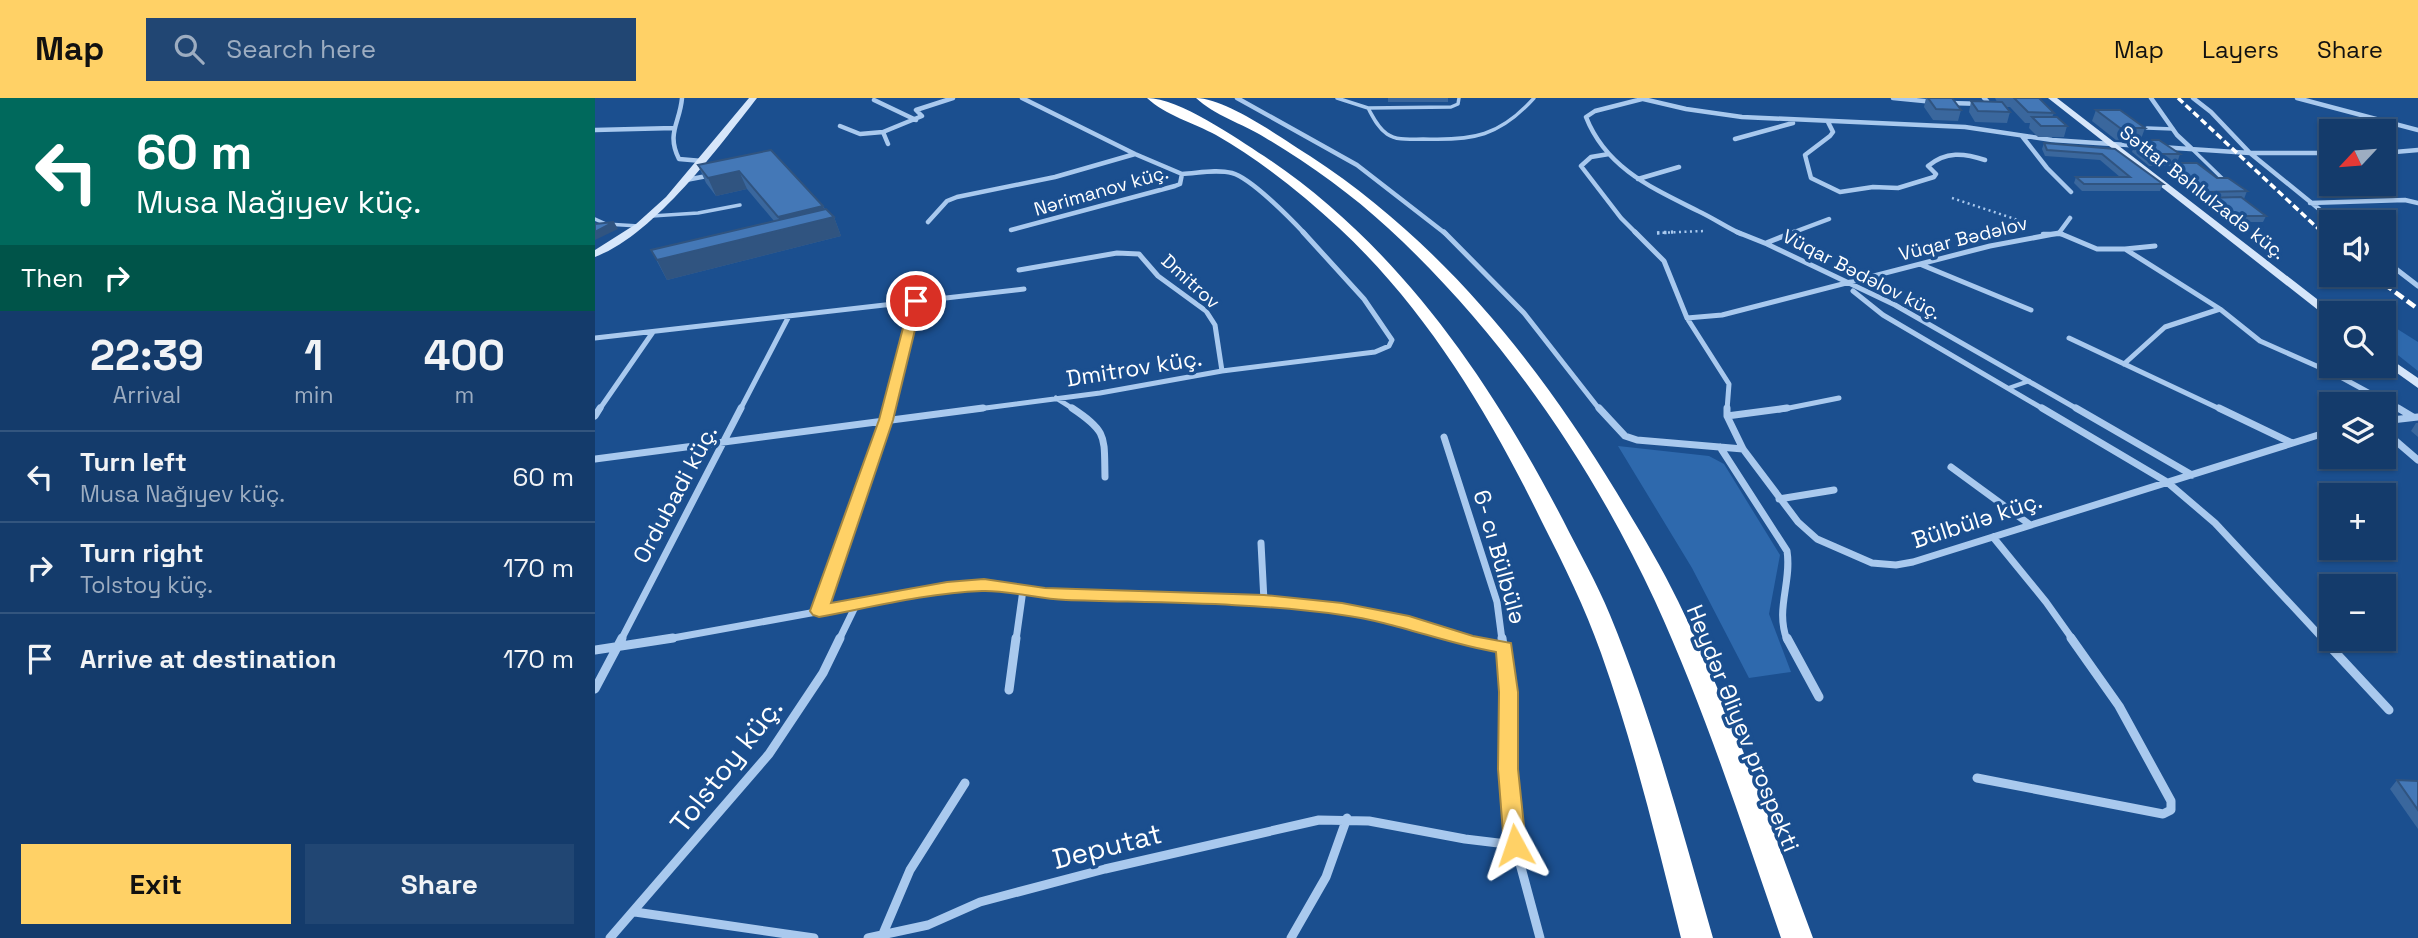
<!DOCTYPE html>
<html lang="en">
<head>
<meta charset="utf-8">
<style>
  :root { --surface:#143b6b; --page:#214673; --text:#f1f3f6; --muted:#9dadc1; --line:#33557e; --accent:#ffd166 }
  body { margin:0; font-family:"Space Grotesk",sans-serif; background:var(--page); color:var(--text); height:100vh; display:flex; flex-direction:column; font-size:26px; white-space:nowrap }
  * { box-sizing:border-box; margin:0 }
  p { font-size:23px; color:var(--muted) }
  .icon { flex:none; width:38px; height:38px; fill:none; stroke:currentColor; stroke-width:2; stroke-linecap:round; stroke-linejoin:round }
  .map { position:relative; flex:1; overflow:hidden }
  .side { display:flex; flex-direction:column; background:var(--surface); width:595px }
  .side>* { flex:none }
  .banner { background:#00695c; color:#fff; overflow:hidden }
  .needle { width:46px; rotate:244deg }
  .buttons { position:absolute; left:1724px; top:21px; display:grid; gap:14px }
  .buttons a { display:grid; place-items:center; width:77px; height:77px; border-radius:0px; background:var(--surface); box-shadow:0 2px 5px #0004,0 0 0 2px var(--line); font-size:35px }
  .pin { position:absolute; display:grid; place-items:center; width:60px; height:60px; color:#fff; margin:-30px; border:4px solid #fff; border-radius:50%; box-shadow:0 2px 7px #0007 }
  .me { position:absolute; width:77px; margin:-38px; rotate:355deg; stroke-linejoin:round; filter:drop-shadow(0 0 5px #0008) }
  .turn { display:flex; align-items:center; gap:24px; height:147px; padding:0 21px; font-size:32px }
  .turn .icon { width:91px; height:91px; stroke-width:2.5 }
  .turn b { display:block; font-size:49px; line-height:60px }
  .then { display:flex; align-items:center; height:66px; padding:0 21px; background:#0003; gap:14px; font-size:26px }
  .eta { display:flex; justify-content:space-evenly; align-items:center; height:119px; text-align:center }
  .eta b { font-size:42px; font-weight:700; line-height:49px }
  .primary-button { display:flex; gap:14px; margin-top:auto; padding:14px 21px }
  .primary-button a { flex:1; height:80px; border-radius:0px; background:var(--accent); color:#111; font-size:28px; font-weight:700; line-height:80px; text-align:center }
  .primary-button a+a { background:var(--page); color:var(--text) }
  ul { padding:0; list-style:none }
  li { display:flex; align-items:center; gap:21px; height:91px; padding:0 21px; border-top:2px solid var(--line) }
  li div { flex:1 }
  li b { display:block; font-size:26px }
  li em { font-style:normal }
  header { display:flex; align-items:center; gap:42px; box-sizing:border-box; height:98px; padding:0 35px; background:var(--accent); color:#111 }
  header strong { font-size:33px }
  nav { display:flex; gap:38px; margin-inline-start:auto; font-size:24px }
  .search { width:490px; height:63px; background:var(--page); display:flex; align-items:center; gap:18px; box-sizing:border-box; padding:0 24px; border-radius:0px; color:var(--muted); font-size:26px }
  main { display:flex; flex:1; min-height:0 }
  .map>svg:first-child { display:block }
</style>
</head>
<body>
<header>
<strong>Map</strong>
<div class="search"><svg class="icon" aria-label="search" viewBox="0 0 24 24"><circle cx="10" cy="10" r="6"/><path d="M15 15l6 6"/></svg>Search here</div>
<nav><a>Map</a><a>Layers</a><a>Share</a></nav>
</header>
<main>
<section class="side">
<div class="banner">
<div class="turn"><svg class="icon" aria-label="left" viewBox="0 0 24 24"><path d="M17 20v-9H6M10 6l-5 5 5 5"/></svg><div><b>60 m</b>Musa Nağıyev küç.</div></div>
<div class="then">Then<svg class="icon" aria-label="right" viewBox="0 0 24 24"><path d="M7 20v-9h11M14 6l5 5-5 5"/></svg></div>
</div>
<div class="eta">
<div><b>22:39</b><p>Arrival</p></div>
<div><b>1</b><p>min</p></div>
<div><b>400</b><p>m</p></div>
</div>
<ul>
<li><svg class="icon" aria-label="left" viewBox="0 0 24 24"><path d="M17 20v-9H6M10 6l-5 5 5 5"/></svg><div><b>Turn left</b><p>Musa Nağıyev küç.</p></div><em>60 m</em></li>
<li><svg class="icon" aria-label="right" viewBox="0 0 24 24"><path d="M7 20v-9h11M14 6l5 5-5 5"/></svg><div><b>Turn right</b><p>Tolstoy küç.</p></div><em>170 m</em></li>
<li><svg class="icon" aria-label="arrive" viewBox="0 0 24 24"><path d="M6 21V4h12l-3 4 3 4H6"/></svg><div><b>Arrive at destination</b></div><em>170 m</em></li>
</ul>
<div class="primary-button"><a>Exit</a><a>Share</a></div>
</section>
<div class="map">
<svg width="1823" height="840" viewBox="0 0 1823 840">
  <rect width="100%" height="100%" fill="#1b4f8f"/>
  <path fill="#2e69ad" d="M1788,222l35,22v29l-34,-27z
    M1023,348l91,10 15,8 56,91 -11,59 22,58 -42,6 -57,-110z"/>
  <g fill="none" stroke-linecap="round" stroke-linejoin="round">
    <path stroke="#a9c9ee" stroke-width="2.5" stroke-dasharray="2 3.5" stroke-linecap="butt" d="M1357,100l75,25
      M1062,135l47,-2"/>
    <path stroke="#a9c9ee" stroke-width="3.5" stroke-dasharray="2.5 4.5" stroke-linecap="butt" d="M1062,135l16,-1"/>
    <path stroke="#a9c9ee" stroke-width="3.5" d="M742,0l31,10 83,-1 7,-3 1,-6
      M773,10c5,9 10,20 19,26 10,7 24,5 36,5 50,2 77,-3 111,-41
      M1552,30l26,1
      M1596,50l33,32
      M57,118l46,-3 42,-8
      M0,121l11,5 33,2"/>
    <path stroke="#a9c9ee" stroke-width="4.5" d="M1414,290l20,-7"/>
    <path stroke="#a9c9ee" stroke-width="4.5" d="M87,0c-2,25 -16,35 -3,61l23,2
      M642,0l120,67 89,69
      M1044,0l47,11 56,8 223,10 87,13 90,6
      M1298,0l41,4
      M1556,0l26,37 14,13
      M1598,0l18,14 39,41 85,69
      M1702,0l121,32
      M1047,1l-47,12 -9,6c20,51 66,71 112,94 15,7 28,16 43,23
      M279,2l42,20
      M1354,5l36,1 2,-3 -3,-3
      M1233,24l5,10 -3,4 -25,19 6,23 29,14 33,-5 25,1 36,-11 2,-3 -8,-8c18,-15 36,-13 57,-6
      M245,28l20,8 23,-2 5,12
      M0,32l79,-2
      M288,34l39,-16 -6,-6 37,-12
      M1427,38l25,32 24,24
      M1140,41l58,-16
      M1565,49l90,6h81
      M1788,55l35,-3
      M1014,56l-18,3 -10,9 40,52 16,16
      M587,76c17,-1 34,-5 50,-1 19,5 59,46 73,61
      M1043,81l41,-12
      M91,82l26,-5
      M1715,105l95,-3 13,3
      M333,124l19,-21 10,-4 98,-20 80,-23
      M416,132l164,-44 5,-2 2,-10 -47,-20 -113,-56
      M1464,135l11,-15
      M1194,136l40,-15
      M1448,136h19"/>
    <path stroke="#a9c9ee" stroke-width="5" d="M849,134l80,81 76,97
      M1040,134l29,29 23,57 42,66 -2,26
      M1142,134l30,12 128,61 184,105
      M1171,145l28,-11
      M1530,151l30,-3
      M1788,161l35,27
      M1327,167l109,45
      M424,172l98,-17 22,1 19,22 48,35 9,14 7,46
      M1258,193l30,24 162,95
      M1092,220l35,-3 268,-69 69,-13 38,16h28l95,60 40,32 77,34 64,35
      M0,240l429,-49
      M1474,240l153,72
      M1529,266l41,-37 55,-18
      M461,300l19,12
      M4,312l54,-78
      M145,312l49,-94
      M293,312l28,-109
      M375,312l130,-17 122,-22 153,-19 14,-6 3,-6 -28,-41 -61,-67
      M1184,312l60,-12"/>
    <path stroke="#a9c9ee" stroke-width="7" d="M477,310c36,24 32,28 33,69
      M1004,310l26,28 12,4 106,9
      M1132,310v8l16,33 55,73 19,17 55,24 24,2 17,-3 418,-131
      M1447,310l125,74 48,41 109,117
      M1481,310l116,67
      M1624,310l73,35
      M1803,310l15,9
      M0,318l5,-8
      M1132,318l60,-8
      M1788,323l35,-4
      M1788,332l35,30
      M849,339l53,165 5,38
      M1125,349l67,104c5,31 -12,58 0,89
      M0,361l388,-51
      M1356,369l78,57
      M1184,401l55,-9
      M1398,439l53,65 27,38
      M666,445l3,58
      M224,513l70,-203
      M26,542l120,-232
      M67,542l286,-52 36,-3 61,9 219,7 78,8 67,13 56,18
      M244,542l17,-35
      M421,542l7,-50"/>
    <path stroke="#a9c9ee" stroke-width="9" d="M864,540l46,9
      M907,540l7,54 -1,77 7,76 25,93
      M1192,540l32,59
      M1727,540l67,72
      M0,552l78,-12
      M0,591l27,-51
      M414,592l7,-52
      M1382,680l186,36 8,-4v-9l-52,-95 -48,-68
      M40,814l179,26
      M287,838l28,-66 55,-87
      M15,840l159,-184 54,-81 17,-35
      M273,840l60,-13 52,-23 125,-33 214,-49 50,1 96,18 50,6
      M696,840l35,-61 21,-59"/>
    <path fill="#d6e6fa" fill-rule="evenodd" d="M154,0h8c-39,50 -103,137 -162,159v-7l41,-26 30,-27z
      M1453,0h9l278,215h-4v5l-4,-1z
      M1788,256l35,24v10l-35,-25z"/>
    <path fill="#fff" fill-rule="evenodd" d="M552,0c32,0 89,40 117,58 134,89 226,224 299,364 16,32 34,63 47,95 43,104 72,215 103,323h-32c-24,-96 -47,-192 -80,-285 -16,-45 -37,-88 -59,-131 -52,-107 -115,-212 -203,-294 -37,-34 -79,-68 -123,-93 -22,-12 -51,-20 -69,-37z
      M601,0c30,0 87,41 114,58 130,85 227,205 307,337 21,35 43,71 61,108 53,109 93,224 135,337h-32c-39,-113 -76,-228 -126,-337 -64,-138 -155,-270 -267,-373 -37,-34 -80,-65 -124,-91 -21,-13 -50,-22 -68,-39z"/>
    <path stroke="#fff" stroke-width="3.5" stroke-dasharray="7 3.5" stroke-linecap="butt" d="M1583,0l146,136"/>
    <path stroke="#fff" stroke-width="4.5" stroke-dasharray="10 4.5" stroke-linecap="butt" d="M1727,134l9,9
      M1777,177l46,34"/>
  </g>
  <path fill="#3a679d" d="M793,0h60v4h-60z
    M1331,0h26l9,12 -3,11 -25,-1 -9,-13z
    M1400,0h44l15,15 -2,4 15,9 -3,11h-26l-9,-9 1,-5h-5l-15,-16h-4l4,5 -3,11 -32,-1 -6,-10 2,-11 26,1z
    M1501,12l49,18 -4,11 -25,1 -24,-19z
    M1541,42l44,14 -3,9 40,15 30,13 -3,8 22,17 -3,6h-36l-60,-47 3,-9h-21l-17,-14z
    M1449,45l71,6 48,35 -3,7h-78l-8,-8 2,-6h44l-20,-17 -55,-4 -3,-7z
    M176,52l52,56 2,3 9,8 7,19 -174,44 -16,-30 123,-29 -27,-32 -31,7 -10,-13 -8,-18z
    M1821,325h2v14l-7,-6z
    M1802,682l21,1v48l-28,-40z"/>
  <path fill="#305480" d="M144,73l8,18 -31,7 -8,-18z
    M228,108l5,13 6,-2 7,19 -174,44 -10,-20 126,-30 -5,-13z
    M19,124l4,7 -23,11v-8z"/>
  <path fill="#4478b7" stroke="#305480" stroke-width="2" d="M1333,0h24l9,12 -25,-1z
    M1419,0h25l15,15 -26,-1z
    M1376,3l31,1 8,10 -32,-1z
    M1501,12h24l25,18h-25z
    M1437,19h25l10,9h-26z
    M1541,42h23l21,14h-27z
    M1449,45l71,6 48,35h-79l-8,-7h54l-28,-23 -55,-4z
    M176,52l52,56 -45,11 -39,-46 -31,7 -10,-13z
    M1576,65h26l20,15h11l19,13 -39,1z
    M1646,99l25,19h-36l-24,-18z
    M231,111l8,8 -177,43 -6,-10z
    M19,124l-19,10v-8z
    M1802,682l21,1v29z"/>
  <path fill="#ffd166" stroke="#a68842" stroke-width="2" d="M321,199l6,4 -29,119 -62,183 116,-21 37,-3 61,9 219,7 78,8 67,13 64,20 38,7 7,49v77l8,76 -3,7 -8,3 -8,-3 -3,-7 -6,-76 1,-77 -3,-40c-52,-9 -101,-30 -154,-37 -91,-13 -185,-12 -276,-15 -28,-1 -57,-10 -84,-9 -55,2 -110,16 -163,26l-6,-2 -3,-4 69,-191 31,-119z"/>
  <g text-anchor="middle" stroke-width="7" stroke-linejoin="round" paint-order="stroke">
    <g font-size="19" fill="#fff" stroke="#1b4f8f">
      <text transform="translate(506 92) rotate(-16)" y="7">Nərimanov küç.</text>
      <text transform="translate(1608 94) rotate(38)" y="7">Səttar Bəhlulzadə küç.</text>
      <text transform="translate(1368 140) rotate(-14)" y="7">Vüqar Bədəlov</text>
      <text transform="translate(1267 176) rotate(27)" y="7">Vüqar Bədəlov küç.</text>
      <text transform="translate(596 183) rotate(42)" y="7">Dmitrov</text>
    </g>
    <g font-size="23" fill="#fff" stroke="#1b4f8f">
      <text transform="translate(539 270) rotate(-9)" y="8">Dmitrov küç.</text>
      <text transform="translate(80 396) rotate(-62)" y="8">Ordubadi küç.</text>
      <text transform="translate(1382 422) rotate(-18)" y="8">Bülbülə küç.</text>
      <text transform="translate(905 459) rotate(74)" y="8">6- cı Bülbülə</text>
      <text transform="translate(1148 630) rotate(68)" y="8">Heydər Əliyev prospekti</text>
    </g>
    <g font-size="28" fill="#fff" stroke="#1b4f8f">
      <text transform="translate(131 667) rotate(-52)" y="10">Tolstoy küç.</text>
      <text transform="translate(512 748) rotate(-14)" y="10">Deputat</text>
    </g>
  </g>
</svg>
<div class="buttons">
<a><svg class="needle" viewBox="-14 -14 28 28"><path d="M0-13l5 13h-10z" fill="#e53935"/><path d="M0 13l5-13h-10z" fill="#9dadc1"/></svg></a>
<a><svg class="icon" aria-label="sound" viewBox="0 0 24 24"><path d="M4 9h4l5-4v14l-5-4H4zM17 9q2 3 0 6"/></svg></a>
<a><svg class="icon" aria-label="search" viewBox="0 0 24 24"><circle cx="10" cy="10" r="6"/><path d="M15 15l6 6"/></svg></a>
<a><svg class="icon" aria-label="layers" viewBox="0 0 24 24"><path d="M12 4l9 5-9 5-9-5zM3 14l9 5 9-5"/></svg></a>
<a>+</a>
<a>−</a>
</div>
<div class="pin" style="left:321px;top:203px;background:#d93025"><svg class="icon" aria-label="arrive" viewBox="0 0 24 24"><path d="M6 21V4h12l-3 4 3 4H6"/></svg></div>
<svg class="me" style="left:920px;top:747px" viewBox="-20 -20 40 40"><path d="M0-17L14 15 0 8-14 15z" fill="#ffd166" stroke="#fff" stroke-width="4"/></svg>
</div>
</main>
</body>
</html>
